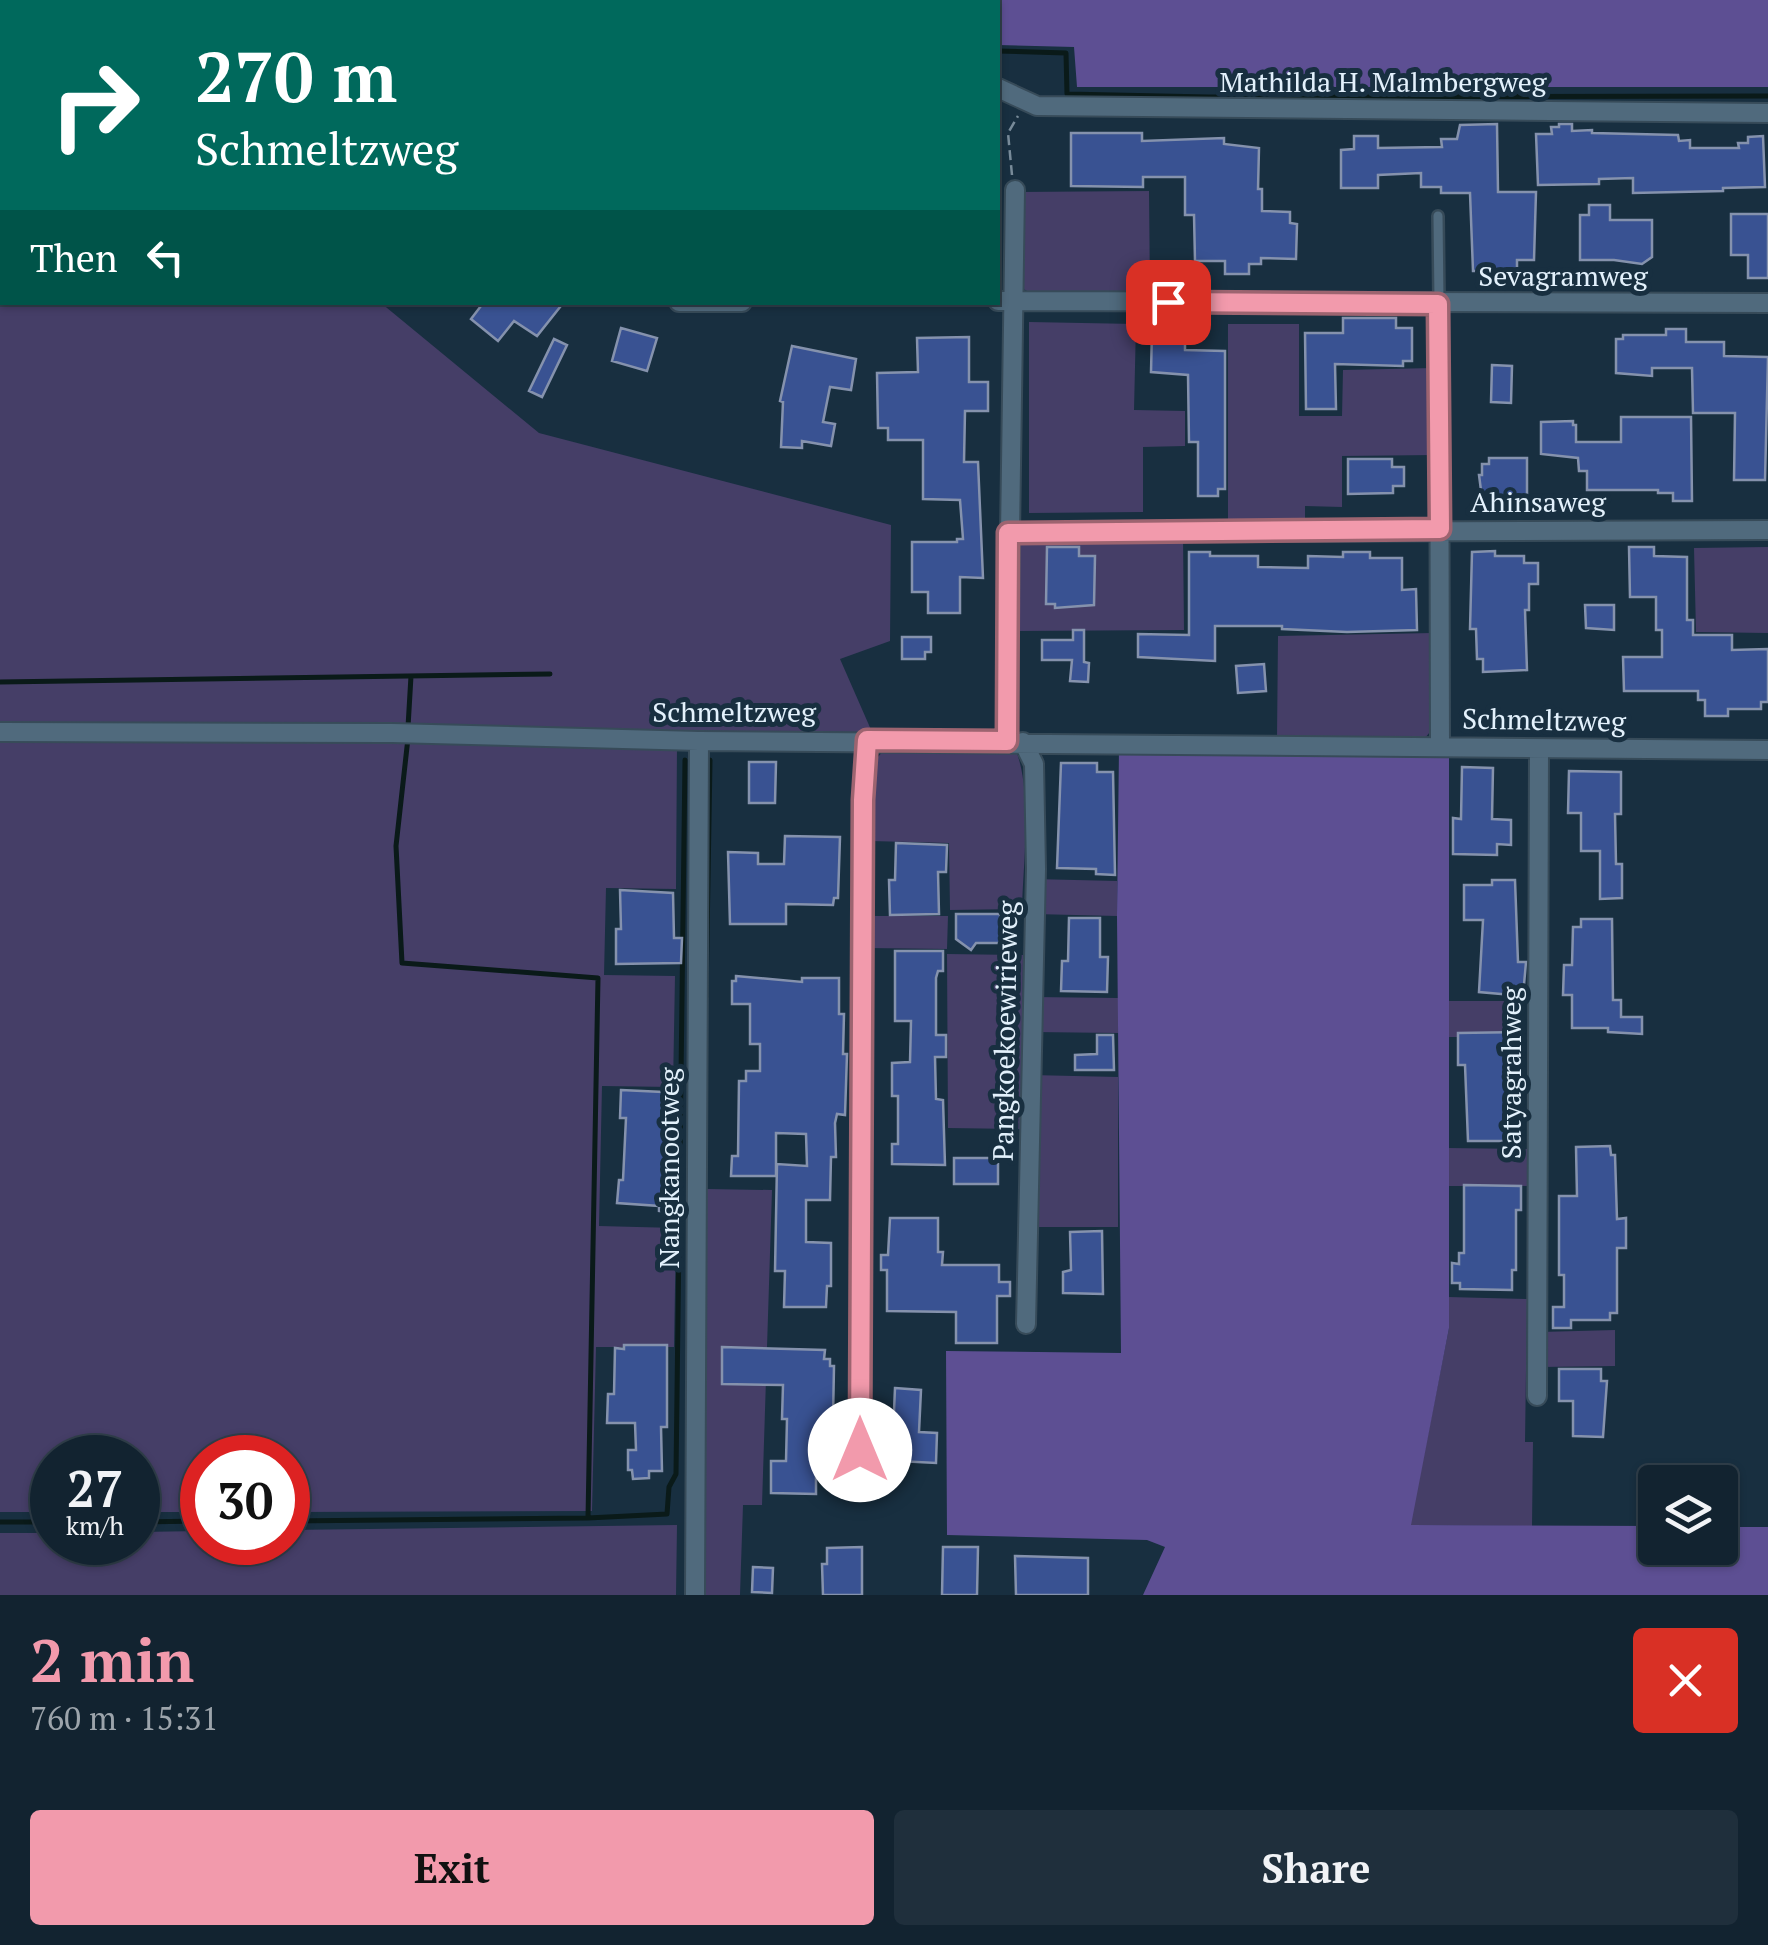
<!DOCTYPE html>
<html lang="en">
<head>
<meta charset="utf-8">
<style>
  :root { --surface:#122330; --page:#1f2f3c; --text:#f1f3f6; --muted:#9ca4ab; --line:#31404c; --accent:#f29aac }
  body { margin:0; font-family:"PT Serif",serif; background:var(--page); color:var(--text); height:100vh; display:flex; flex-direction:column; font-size:38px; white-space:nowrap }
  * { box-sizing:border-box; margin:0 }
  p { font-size:32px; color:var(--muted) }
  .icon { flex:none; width:55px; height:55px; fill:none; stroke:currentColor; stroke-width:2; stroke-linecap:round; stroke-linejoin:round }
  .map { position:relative; height:1595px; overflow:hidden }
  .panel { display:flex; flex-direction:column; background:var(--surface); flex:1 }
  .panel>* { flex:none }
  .hud { position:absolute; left:0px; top:0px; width:1000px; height:305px; box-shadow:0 2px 8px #0004,0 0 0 2px var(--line); background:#00695c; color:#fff; overflow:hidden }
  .controls { position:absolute; left:1638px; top:1465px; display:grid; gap:20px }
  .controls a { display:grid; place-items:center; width:100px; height:100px; border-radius:10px; background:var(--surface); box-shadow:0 2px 8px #0004,0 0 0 2px var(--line); font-size:50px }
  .speed { position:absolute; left:30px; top:1435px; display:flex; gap:20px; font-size:50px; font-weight:700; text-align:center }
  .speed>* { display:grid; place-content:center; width:130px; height:130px; border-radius:50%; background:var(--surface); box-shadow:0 2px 8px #0004,0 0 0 2px var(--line); line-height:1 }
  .speed small { font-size:25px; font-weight:400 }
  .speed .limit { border:15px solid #d22; background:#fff; color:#111 }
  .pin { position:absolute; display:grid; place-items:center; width:85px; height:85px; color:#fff; margin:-42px; border-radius:20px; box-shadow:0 5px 15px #0006 }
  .me { position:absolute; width:110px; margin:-55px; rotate:0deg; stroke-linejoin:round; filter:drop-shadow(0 0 8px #0008) }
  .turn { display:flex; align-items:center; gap:35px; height:210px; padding:0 30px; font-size:45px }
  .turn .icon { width:130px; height:130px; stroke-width:2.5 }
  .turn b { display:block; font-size:70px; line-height:85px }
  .then { display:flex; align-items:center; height:95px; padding:0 30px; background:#0003; gap:20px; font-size:38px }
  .round { display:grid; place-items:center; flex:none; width:105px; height:105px; border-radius:10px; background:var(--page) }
  .headline { display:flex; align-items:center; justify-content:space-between; height:170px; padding:0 30px }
  h1 { font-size:60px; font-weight:700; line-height:75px; color:var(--accent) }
  .button { display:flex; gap:20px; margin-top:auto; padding:20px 30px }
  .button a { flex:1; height:115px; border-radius:10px; background:var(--accent); color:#111; font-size:40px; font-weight:700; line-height:115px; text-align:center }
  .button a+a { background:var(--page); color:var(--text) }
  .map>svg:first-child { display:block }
</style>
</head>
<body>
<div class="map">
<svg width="1768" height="1595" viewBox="0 0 1768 1595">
  <rect width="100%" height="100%" fill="#182f40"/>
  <path fill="#453e67" d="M0,0l42,2h-40v300l379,1 158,130 352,92 -1,116 -50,18 32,73 -872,-7z
    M1149,191l1,104h-114l-17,-8 -1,-95z
    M1029,322l107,2 -2,86 51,1v35l-42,1v65l-114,1z
    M1228,324h71v92h43l1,-46 90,-2 1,87 -92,1v51l-37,-1v18l-77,1z
    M1183,536l1,94 -169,1 4,-89 5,-4z
    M1768,547v86l-72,-1 -2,-84z
    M1433,633l1,94 -9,11 -148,-1 1,-101z
    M0,739l677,6 -1,144 -70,-1 -2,87 71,1 -2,111 -71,-1 -3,140 77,2 -2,119h-78l-4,164 -304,1v-54h-86v54h-64v-54h-86v54h-52z
    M1015,748c18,43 8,115 7,161l-72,1 -1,-67 -79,-2 1,-76 13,-15z
    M1033,879l84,2v35l-83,-2z
    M868,916h80l-1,33 -79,-1z
    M947,954l76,1 -2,174 -73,-1z
    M1033,997l85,1v35l-85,-1z
    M1447,1001h76v36h-75z
    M1031,1075l87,2v150h-87z
    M1447,1148l82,1v37h-81z
    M707,1189l65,1 -10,315h-19l-3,90h-42z
    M1448,1297l79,2 -2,143h8l-1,84 -122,-1 39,-197z
    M1615,1330v36l-75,1v-35z
    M677,1525l-1,70h-676v-62h52v9h86v-10l64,-1v11h86v-12z"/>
  <path fill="#5d4f93" d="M903,0h865v87h-691l-3,-40 -76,-2v-43z
    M1119,748l330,5v575l-38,197 244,1v22h65v-21h48v68h-625l22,-48 -18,-7 -200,-5 -1,-184 175,2 -4,-437z"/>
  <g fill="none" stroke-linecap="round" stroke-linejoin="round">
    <path stroke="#0a1a19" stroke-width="5" d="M998,51l68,2 1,41 141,3 560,-1
      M0,682l550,-8
      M408,727l3,-51
      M706,997l4,-237
      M588,1518l79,-4 2,-27 7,-13 9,-714
      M288,1521l300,-3 10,-540 -196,-15 -6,-117 12,-108
      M0,1522h52
      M138,1522l64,-1"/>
  </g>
  <path fill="#395292" stroke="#8592ad" stroke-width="2.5" d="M1497,124l1,68h38l-2,68h-17v11h-44l-3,-78h-29v-6h-20v-14l-43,2v13h-37v-38l13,-1v-13h24v12l64,-1 -1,-8h16l3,-14z
    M1559,124h13v7l20,-1v3l86,2 1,6 11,-1v8h49l-1,-5h10v-6l15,-1 2,51 -42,1v3l-90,2v-15l-34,1v5l-61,1 -2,-51h16l-1,-7h8z
    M1071,133h71v8l82,-3v6l35,4 -1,41h4v22l28,1v11l7,1 -1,35 -35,-1v6h-12v10h-24v-13h-30l-1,-46h-9v-38h-42v10l-72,-1z
    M1589,205h21v15h42v37l-10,7 -28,-4h-34v-45h9z
    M1731,214h37v64h-20v-23h-17z
    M484,302h80l-27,34 -23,-15 -16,20 -27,-22z
    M1343,318h53v10h16v33h-9v5l-68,-2 1,45h-30l-1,-76h38z
    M621,328l36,10 -10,33 -35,-10z
    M1666,329h20v13h38v14l44,1 -3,123h-31l1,-67h-42l-1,-45h-40v8l-36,-3v-34h7v-4h43z
    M1152,331h21v7h12v12l40,1v138h-7v7h-20v-54h-9l-1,-67 -37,-3z
    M969,337v45h19v29h-23l-1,51h14l5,116 -23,-1v36h-32v-21h-16v-50h45v-3h6l-3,-39 -37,-1v-59h-35v-12h-10l-1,-55 41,-1 -1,-34z
    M554,339l13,6 -25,52 -13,-6z
    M792,346l64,13 -5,31 -21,-3 -7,35 12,2 -4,22 -29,-5v7l-21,-1 2,-45 -3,-1z
    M1492,365l20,1 -1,37 -20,-1z
    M1621,417h70l1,84h-19v-8h-15v-3h-71v-19h-8l-1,-13 -37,-4v-32l32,-1v4h3v17h45z
    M1489,458h38v41l-45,-1 -3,-23h3v-11h7z
    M1348,459h44v8h12v19h-11v7l-45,1z
    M1047,547h32v9h16l-1,49 -39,3v-4h-9z
    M1629,547h25v9l33,1v63h6v15h39v15l36,-1v53h-7v7h-33v7h-23v-16h-7v-9h-74l-1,-34h39v-27h-6v-33h-26z
    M1495,551v5h29v7h14v21h-9v26h-4l2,60 -44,2v-13h-6l-1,-30h-6l2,-77z
    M1189,552h21v4h48v11l50,1v-12l35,1v-5h27v6h32v32l14,-1 1,41 -70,2 -65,-3v-3h-67v35l-77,-4v-23l51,1z
    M1585,605h29v25l-28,-2z
    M1073,630h11v32l5,1 -1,19 -18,-1 2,-21h-30v-20h31z
    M902,637h29v15h-6v7h-23z
    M1264,664l2,27 -28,2 -2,-27z
    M749,762h27l-1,41h-26z
    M1061,763h36v9h16l2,103 -19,-1v-5l-39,-1z
    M1462,767l31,1 -1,51 19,1v25l-14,-1v11l-44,-1v-36l8,1z
    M1569,771l52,1v42h-6l1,50h6v34l-22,1v-48h-19v-38h-13z
    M785,836l55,1 -2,61h-4l-1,7 -47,-1v20h-56l-2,-72 30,1v11h26z
    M896,843l51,2 -1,27h-8l1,42 -49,1 -1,-35h6z
    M1492,880h23l3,82h8l-3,34 -44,-4 4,-72h-19v-35h28z
    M620,890l53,3 1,45h8l-1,25 -65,1v-35h5z
    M956,914h44l1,29h-25l-5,7 -15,-11z
    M1069,918h31v39h8l-1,35 -46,-1 1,-30h6z
    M1581,919h31l1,81h8v17h21v17l-34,-2v-4h-36v-33h-9l1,-30h8l1,-38h8z
    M895,951h48v20h-5l-2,7v57h10v22h-11l1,42 7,1 2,65 -53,-1v-20h6v-48h-6v-33l18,-1 1,-41h-16z
    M736,976l66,6v-4h37v36h5l-1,40h4l-2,61 -8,-1 -2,9 1,34h-5l-1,43h-24v42l25,1v43h-4l-1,21h-42l1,-36h-10l2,-107 30,2 -1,-32 -30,-1v43h-45l1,-20h6l1,-75h7v-10h14v-27h-10v-40h-18v-23h4z
    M1523,1032l-6,109h-49l-3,-76h-7v-32z
    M1097,1035h16l1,35h-39v-15l22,-1z
    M621,1090l42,2 -1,17 14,1v21l-7,-1 -2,31h8l-2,52 -14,-2v-5l-42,-3 2,-23h4l3,-62h-6z
    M1610,1146l1,9h4l2,64 9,-1v30h-9v65h-7v7h-39v8h-18v-21h11v-32h-5v-79h18l-1,-49z
    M954,1158h44v26h-44z
    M1464,1185l57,1v24h-5v60h-4v20l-52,-1v-6h-8v-20l7,1v-11h5z
    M890,1218h48v34h5l-1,13h57v17h11v14h-13v47h-41v-31l-69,-1v-41h-6v-15h7z
    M1102,1231l1,63 -40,-1v-21l8,-2 -1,-38z
    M624,1345h43v82h-6l1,44h-13v7l-16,1 -1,-9h-4v-20h8l-1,-27h-28l1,-29h6l1,-46 9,1z
    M722,1347l103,3 -1,9h6v7h4l-1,53h-10l-1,33 -6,-1v43l-45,-1v-32h15l1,-42h-5l1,-34 -61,-1z
    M1559,1369h42v12h6l-4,56 -30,-1v-35h-14z
    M895,1388l26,2 -2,42 18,1 -1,30 -57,-3 1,-26h13z
    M862,1547v48h-39l-1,-31h5v-16z
    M943,1547h35l-1,48h-35z
    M1015,1556l73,2v37h-72z
    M753,1567l20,1 -1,25 -20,-1z"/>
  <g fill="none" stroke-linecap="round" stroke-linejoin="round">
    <defs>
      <path id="lane" d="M1438,216l1,85"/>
      <path id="street" d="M283,0l3,2
        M646,0l3,2
        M998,88l39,18 731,7
        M998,301l770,2
        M679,302h63
        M1439,303l1,442
        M1008,533l760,-3
        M0,732l392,1 307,8 1069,9
        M1007,741l8,-551
        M1023,742l11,22 2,105 -10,455
        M1537,1396l2,-646
        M860,1490l3,-690 4,-60
        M695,1595l4,-854"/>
    </defs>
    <use href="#lane" stroke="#374b59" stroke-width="14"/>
    <use href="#street" stroke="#374b59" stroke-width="22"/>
    <path stroke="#788b99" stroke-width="2.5" stroke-dasharray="10 5" stroke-linecap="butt" d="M1012,175l-4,-42 10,-17"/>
    <use href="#lane" stroke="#506a7d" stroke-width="9"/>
    <use href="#street" stroke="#506a7d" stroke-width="18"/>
  </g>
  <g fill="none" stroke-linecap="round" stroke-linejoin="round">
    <defs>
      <path id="route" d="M860,1450l3,-650 4,-60 140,1 1,-208 432,-4 -2,-225 -270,-2"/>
    </defs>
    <use href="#route" stroke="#9d6470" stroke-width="25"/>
    <use href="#route" stroke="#f29aac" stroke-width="18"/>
  </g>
  <g text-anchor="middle" stroke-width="10" stroke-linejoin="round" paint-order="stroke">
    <g font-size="28" fill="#e3f1fc" stroke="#182f40">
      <text x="1383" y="92">Mathilda H. Malmbergweg</text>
      <text x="1563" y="286">Sevagramweg</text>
      <text x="1538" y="512">Ahinsaweg</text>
      <text x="734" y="722">Schmeltzweg</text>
      <text transform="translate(1544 720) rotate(1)" y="10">Schmeltzweg</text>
      <text transform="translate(1005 1031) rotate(-89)" y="10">Pangkoekoewirieweg</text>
      <text transform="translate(1511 1073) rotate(-90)" y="10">Satyagrahweg</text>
      <text transform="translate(669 1168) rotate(-90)" y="10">Nangkanootweg</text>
    </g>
  </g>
</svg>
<div class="controls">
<a><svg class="icon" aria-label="layers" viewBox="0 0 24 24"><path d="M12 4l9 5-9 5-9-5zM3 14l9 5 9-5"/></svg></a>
</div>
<div class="speed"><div>27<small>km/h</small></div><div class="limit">30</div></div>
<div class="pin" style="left:1168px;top:302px;background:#d93025"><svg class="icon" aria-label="arrive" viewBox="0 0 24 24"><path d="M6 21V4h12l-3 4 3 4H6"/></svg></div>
<svg class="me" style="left:860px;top:1450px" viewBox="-20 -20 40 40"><circle r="19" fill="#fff"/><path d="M0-13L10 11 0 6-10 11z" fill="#f29aac"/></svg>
<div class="hud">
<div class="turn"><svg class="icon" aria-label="right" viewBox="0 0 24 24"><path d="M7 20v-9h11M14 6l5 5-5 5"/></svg><div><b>270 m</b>Schmeltzweg</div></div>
<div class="then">Then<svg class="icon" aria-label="left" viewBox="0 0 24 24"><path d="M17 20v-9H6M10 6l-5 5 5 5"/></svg></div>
</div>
</div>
<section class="panel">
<div class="headline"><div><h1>2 min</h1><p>760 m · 15:31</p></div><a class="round" style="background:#d93025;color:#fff"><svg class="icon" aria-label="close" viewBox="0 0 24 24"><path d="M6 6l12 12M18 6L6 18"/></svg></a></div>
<div class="button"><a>Exit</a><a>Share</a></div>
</section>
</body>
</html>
